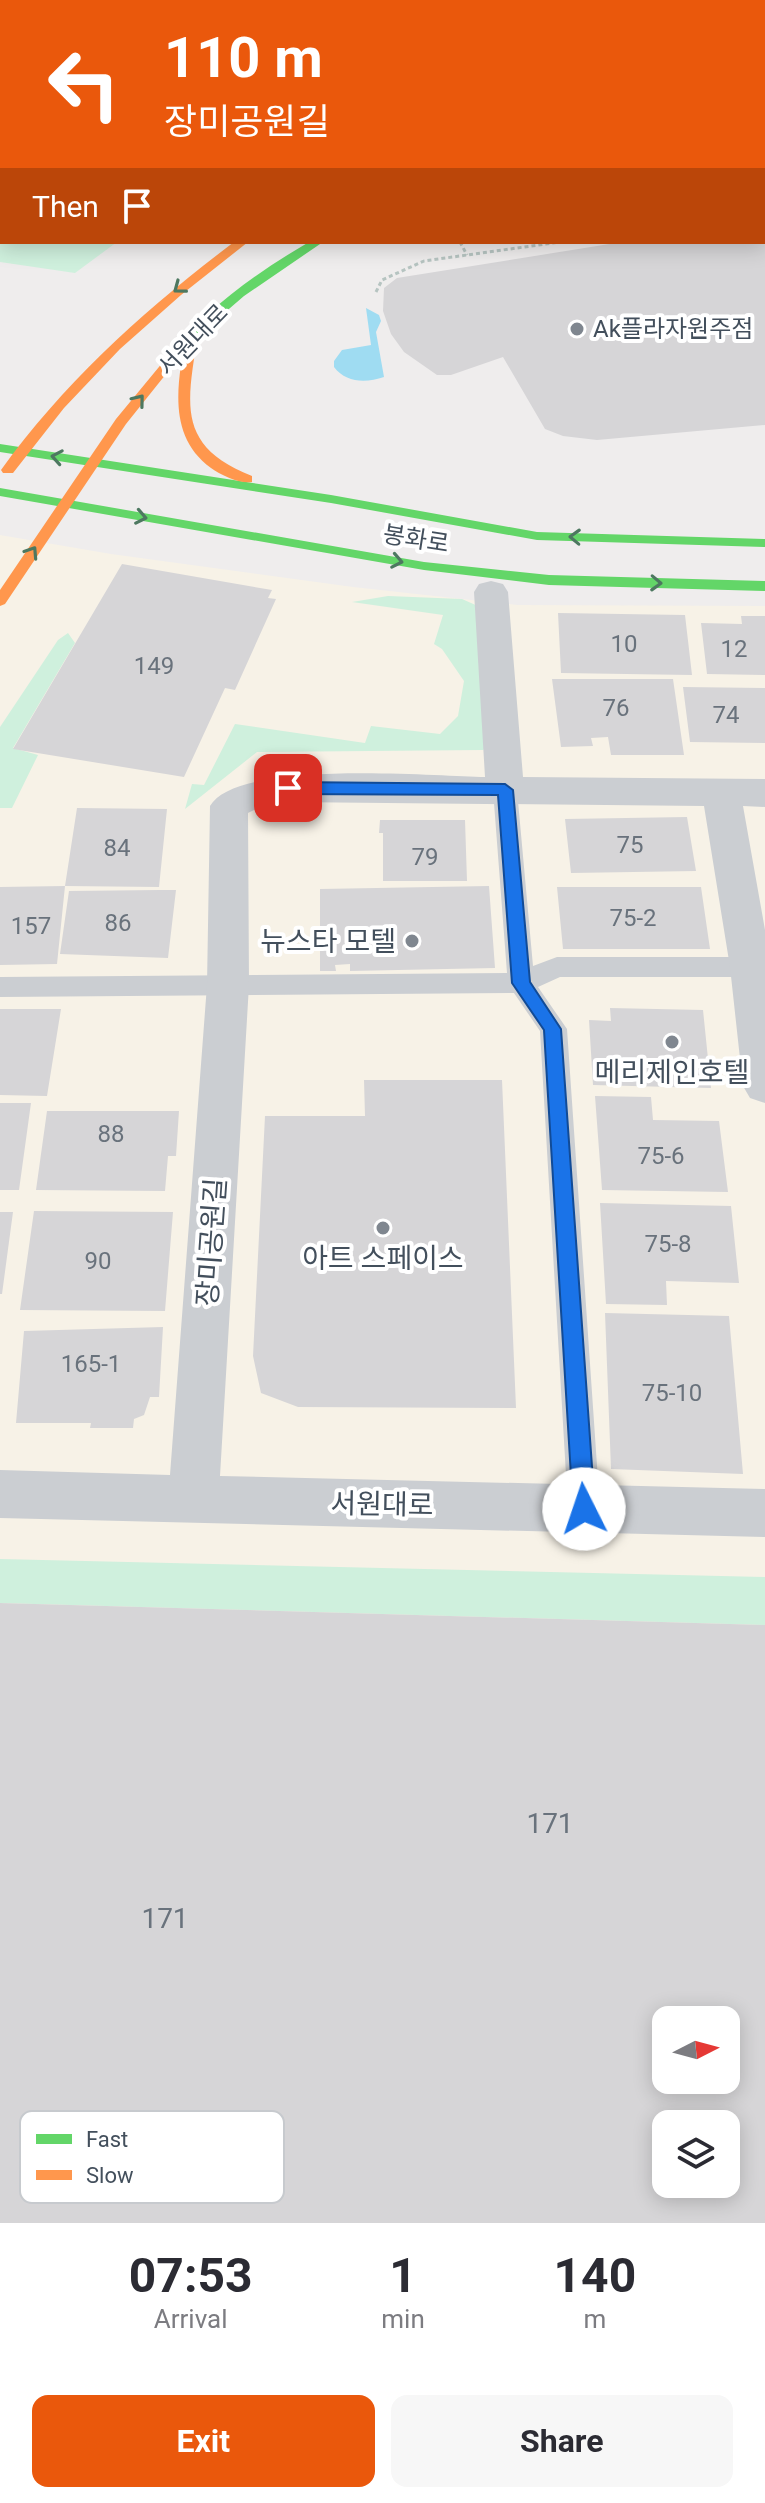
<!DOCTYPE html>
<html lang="en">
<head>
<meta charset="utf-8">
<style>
  :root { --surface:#fff; --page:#f7f7f7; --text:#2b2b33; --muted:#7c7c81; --accent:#ea580c }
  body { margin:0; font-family:Roboto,"Noto Sans KR",sans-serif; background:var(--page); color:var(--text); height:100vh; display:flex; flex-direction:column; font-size:30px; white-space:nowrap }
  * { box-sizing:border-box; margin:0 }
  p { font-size:26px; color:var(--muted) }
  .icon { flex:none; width:44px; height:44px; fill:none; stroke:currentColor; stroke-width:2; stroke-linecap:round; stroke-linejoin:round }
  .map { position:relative; height:2223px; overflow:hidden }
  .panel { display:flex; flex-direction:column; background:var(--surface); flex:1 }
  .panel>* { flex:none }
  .banner { position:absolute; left:0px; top:0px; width:766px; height:244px; box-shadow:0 4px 20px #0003; background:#ea580c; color:#fff; overflow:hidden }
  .needle { width:52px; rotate:84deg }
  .fabs { position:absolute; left:652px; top:2006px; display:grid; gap:16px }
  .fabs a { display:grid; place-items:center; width:88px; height:88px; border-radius:16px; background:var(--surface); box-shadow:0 4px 20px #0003; font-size:40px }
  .pin { position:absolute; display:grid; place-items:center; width:68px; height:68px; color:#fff; margin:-34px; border-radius:16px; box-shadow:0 4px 12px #0006 }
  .me { position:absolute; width:88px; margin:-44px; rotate:356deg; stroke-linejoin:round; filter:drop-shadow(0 0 6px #0008) }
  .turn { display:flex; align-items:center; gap:28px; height:168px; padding:0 32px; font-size:36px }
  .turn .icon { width:104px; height:104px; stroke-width:2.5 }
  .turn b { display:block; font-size:56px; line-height:68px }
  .then { display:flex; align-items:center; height:76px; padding:0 32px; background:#0003; gap:16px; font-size:30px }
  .eta { display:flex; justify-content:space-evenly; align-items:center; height:136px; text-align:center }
  .eta b { font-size:48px; font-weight:700; line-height:56px }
  .action { display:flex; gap:16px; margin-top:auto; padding:16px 32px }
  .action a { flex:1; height:92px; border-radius:16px; background:var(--accent); color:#fff; font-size:32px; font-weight:700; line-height:92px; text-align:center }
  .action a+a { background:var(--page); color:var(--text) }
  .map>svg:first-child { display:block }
</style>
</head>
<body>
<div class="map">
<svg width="765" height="2223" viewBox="0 0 765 2223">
  <rect width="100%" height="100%" fill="#efeded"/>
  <path fill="#f7f2e7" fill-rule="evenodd" d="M0,535l111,19 242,33 165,18 247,1v1617h-765zM666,2020h60v60h-60zM666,2124h60v60h-60z"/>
  <path fill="#cff0dd" d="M0,0h671l-669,2v240h115l-42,31 -75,-11z
    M388,596l74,3 18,8 9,139 -6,4 -226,2 -72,57 7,-25 12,1 31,-61 130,19 6,-17 69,8 18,-18 6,-35 -22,-32 -8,-5 9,-29 -91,-13z
    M68,633l7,10 -62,105 25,7 -26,53h-12v-81l58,-87z
    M0,1559l765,18v48l-765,-22z"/>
  <path fill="#9fdcf2" d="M366,308l13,7 2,6 -5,11 8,45c-18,6 -38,6 -50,-10v-6l8,-11 29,-5z"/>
  <path fill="#d6d5d7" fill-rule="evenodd" d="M622,242h143v183l-168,15 -34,-4 -18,-7 -42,-72 -52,18h-14l-33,-23 -13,-18 -8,-23 1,-23 13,-10z
    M122,564l150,26 -4,8 8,1 -41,91 -10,-2 -41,89 -171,-28z
    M558,613l127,2 7,60 -131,-2z
    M741,616h24v59l-58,-1 -6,-51 41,1z
    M552,679h121l11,76h-73l-3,-18 -17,1 2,8 -32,1z
    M683,687l82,1v55l-75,-1z
    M77,808l90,1 -8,78 -94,-1z
    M687,817l9,54 -125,2 -6,-54z
    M380,820h85l2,61h-84v-48h-4z
    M65,886l-8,78 -57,1v-78z
    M489,886l6,82 -145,3v-7l-15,1 1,6h-16v-82z
    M557,887h144l9,62h-147z
    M159,890h17l-8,68 -108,-4 9,-63z
    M610,1008l93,2 8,78 -118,-3 -4,-65 22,1z
    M0,1009h61l-14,87 -47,-1z
    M364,1080h138l14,328 -218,-1 -37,-14 -8,-37 12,-240h100z
    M595,1096l56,1 2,23 66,1 9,71 -126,-2z
    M0,1103h31l-12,87h-19z
    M47,1111h132l-3,45h-8l-3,35 -129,-1z
    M600,1203l131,3 8,77 -73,-2 1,24 -61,-1z
    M34,1211l139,1 -8,99 -145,-1z
    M0,1212h13l-11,82h-2z
    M605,1313l124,3 14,158 -132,-5z
    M163,1327l-4,70h-9l-6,18 -10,4 -1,9h-43l1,-5h-75l8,-92z
    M0,1603l765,22v598h-765zM666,2020h60v60h-60zM666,2124h60v60h-60z"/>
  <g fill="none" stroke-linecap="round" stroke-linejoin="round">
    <path stroke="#b6c4c1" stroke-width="3" stroke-dasharray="4 3" stroke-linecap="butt" d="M460,242l7,13
      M376,292l6,-12 42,-19 136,-19"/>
    <path fill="#cbced2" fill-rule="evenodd" d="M764,156h1v10h-1z
      M505,781l9,3 3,6 16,176 24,-9h208v20h-205l-22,10 29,42 33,480 -5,11 -11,4 -11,-4 -5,-11 -28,-478 -26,-38 -514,4v-20l507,-4 -14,-183 3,-6z"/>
    <path fill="#cbced2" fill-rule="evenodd" d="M491,581l12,3 5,8 15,185 242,2v28l-22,-1 22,124v173l-15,-5 -7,-12 -13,-119 -26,-161 -416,-4 -24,3 -16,8 1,172 -29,491 545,13v48l-765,-19v-48l170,5 37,-490 3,-179c27,-47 221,-30 275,-29l-11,-185 5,-8z"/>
    <path fill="#63d668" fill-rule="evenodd" d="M765,61v7h-1v-7z
      M309,242h14l-79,54 -36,31 -32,35h-8l-2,-3c38,-49 90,-86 143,-117z
      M0,444l331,51 206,37 228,7v8l-228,-7 -206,-37 -331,-51z
      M0,488l424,74 125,13 216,6v10l-216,-6 -125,-15 -424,-74z"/>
    <path fill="#ff974d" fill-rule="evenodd" d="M764,25h1v6h-1z
      M234,242h14l-67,53 -61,54 -56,59 -51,65h-10l-2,-3c65,-90 146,-162 233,-228z
      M192,330l6,4c-11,70 -22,112 54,142v6c-13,2 -31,-7 -41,-14 -45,-33 -33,-86 -25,-134z
      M168,356l10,3 -52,65 -121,180 -5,2v-16l116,-171z"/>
  </g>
  <defs><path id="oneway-chevron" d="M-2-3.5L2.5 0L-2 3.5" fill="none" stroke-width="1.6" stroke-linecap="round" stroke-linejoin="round" transform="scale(2)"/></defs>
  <g stroke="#4d7860">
    <use href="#oneway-chevron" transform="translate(179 288) rotate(143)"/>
    <use href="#oneway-chevron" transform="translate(139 400) rotate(-51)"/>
    <use href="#oneway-chevron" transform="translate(57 457) rotate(-170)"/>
    <use href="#oneway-chevron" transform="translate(141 517) rotate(11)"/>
    <use href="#oneway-chevron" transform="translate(575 537) rotate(-178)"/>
    <use href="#oneway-chevron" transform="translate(32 552) rotate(-57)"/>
    <use href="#oneway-chevron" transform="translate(397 561) rotate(11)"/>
    <use href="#oneway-chevron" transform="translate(656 583) rotate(2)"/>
  </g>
  <path fill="#1a73e8" stroke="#114b97" stroke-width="2" d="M288,782l217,2 8,6 17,192 31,47 34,480 -4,7 -7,2 -7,-2 -4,-7 -29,-479 -32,-47 -14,-188 -210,-1 -8,-6z"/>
  <g fill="#7f868f" stroke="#fff" stroke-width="3">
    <circle cx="577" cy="329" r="8"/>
    <circle cx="412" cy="941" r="8"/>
    <circle cx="672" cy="1042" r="8"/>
    <circle cx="383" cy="1228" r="8"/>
  </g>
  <g text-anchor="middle" stroke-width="8" stroke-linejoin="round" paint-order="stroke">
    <g font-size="24" fill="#434f5c" stroke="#fff" text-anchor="start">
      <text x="593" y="337">Ak플라자원주점</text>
    </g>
    <g font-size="24" fill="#434f5c" stroke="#fff">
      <text transform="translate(193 340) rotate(-46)" y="8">서원대로</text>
      <text transform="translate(416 539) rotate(9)" y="8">봉화로</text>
    </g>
    <g font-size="24" fill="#69727c">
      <text x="624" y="652">10</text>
      <text x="734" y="657">12</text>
      <text x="154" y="674">149</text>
      <text x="616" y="716">76</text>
      <text x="726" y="723">74</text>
      <text x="630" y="853">75</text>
      <text x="117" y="856">84</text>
      <text x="425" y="865">79</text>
      <text x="633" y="926">75-2</text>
      <text x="118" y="931">86</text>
      <text x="31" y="934">157</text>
      <text x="111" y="1142">88</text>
      <text x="661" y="1164">75-6</text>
      <text x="668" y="1252">75-8</text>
      <text x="98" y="1269">90</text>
      <text x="91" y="1372">165-1</text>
      <text x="672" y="1401">75-10</text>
    </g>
    <g font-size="28" fill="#434f5c" stroke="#fff">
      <text x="396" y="951" text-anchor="end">뉴스타 모텔</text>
      <text x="672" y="1082">메리제인호텔</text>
      <text x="383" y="1268">아트 스페이스</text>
    </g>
    <g font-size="28" fill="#434f5c" stroke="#fff">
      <text transform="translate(211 1242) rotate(-86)" y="10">장미공원길</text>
      <text transform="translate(382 1504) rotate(1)" y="10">서원대로</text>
    </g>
    <g font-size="28" fill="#69727c">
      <text x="550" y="1833">171</text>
      <text x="165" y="1928">171</text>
    </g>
  </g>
  <rect x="20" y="2111" width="264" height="92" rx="12" fill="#fff" stroke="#c7cace" stroke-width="2"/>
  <rect x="36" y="2134" width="36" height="10" fill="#63d668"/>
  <rect x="36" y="2170" width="36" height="10" fill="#ff974d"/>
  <g font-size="22" fill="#434f5c">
    <text x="86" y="2147">Fast</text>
    <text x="86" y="2183">Slow</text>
  </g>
</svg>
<div class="fabs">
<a><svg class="needle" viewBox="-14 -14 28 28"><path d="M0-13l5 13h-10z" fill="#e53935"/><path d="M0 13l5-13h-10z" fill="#7c7c81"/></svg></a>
<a><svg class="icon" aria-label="layers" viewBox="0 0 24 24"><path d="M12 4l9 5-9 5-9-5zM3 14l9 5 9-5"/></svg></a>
</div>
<div class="pin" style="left:288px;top:788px;background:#d93025"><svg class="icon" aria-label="arrive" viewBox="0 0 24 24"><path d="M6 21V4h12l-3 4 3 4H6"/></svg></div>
<svg class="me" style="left:584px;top:1509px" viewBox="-20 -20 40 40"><circle r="19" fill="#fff"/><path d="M0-13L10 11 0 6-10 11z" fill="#1a73e8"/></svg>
<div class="banner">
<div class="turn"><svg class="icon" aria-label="left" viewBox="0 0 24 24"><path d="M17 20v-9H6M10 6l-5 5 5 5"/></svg><div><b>110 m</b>장미공원길</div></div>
<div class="then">Then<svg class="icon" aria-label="arrive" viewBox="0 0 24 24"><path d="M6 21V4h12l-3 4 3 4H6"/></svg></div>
</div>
</div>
<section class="panel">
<div class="eta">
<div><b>07:53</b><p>Arrival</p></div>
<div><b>1</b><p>min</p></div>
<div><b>140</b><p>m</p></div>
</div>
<div class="action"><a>Exit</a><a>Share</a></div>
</section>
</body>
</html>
